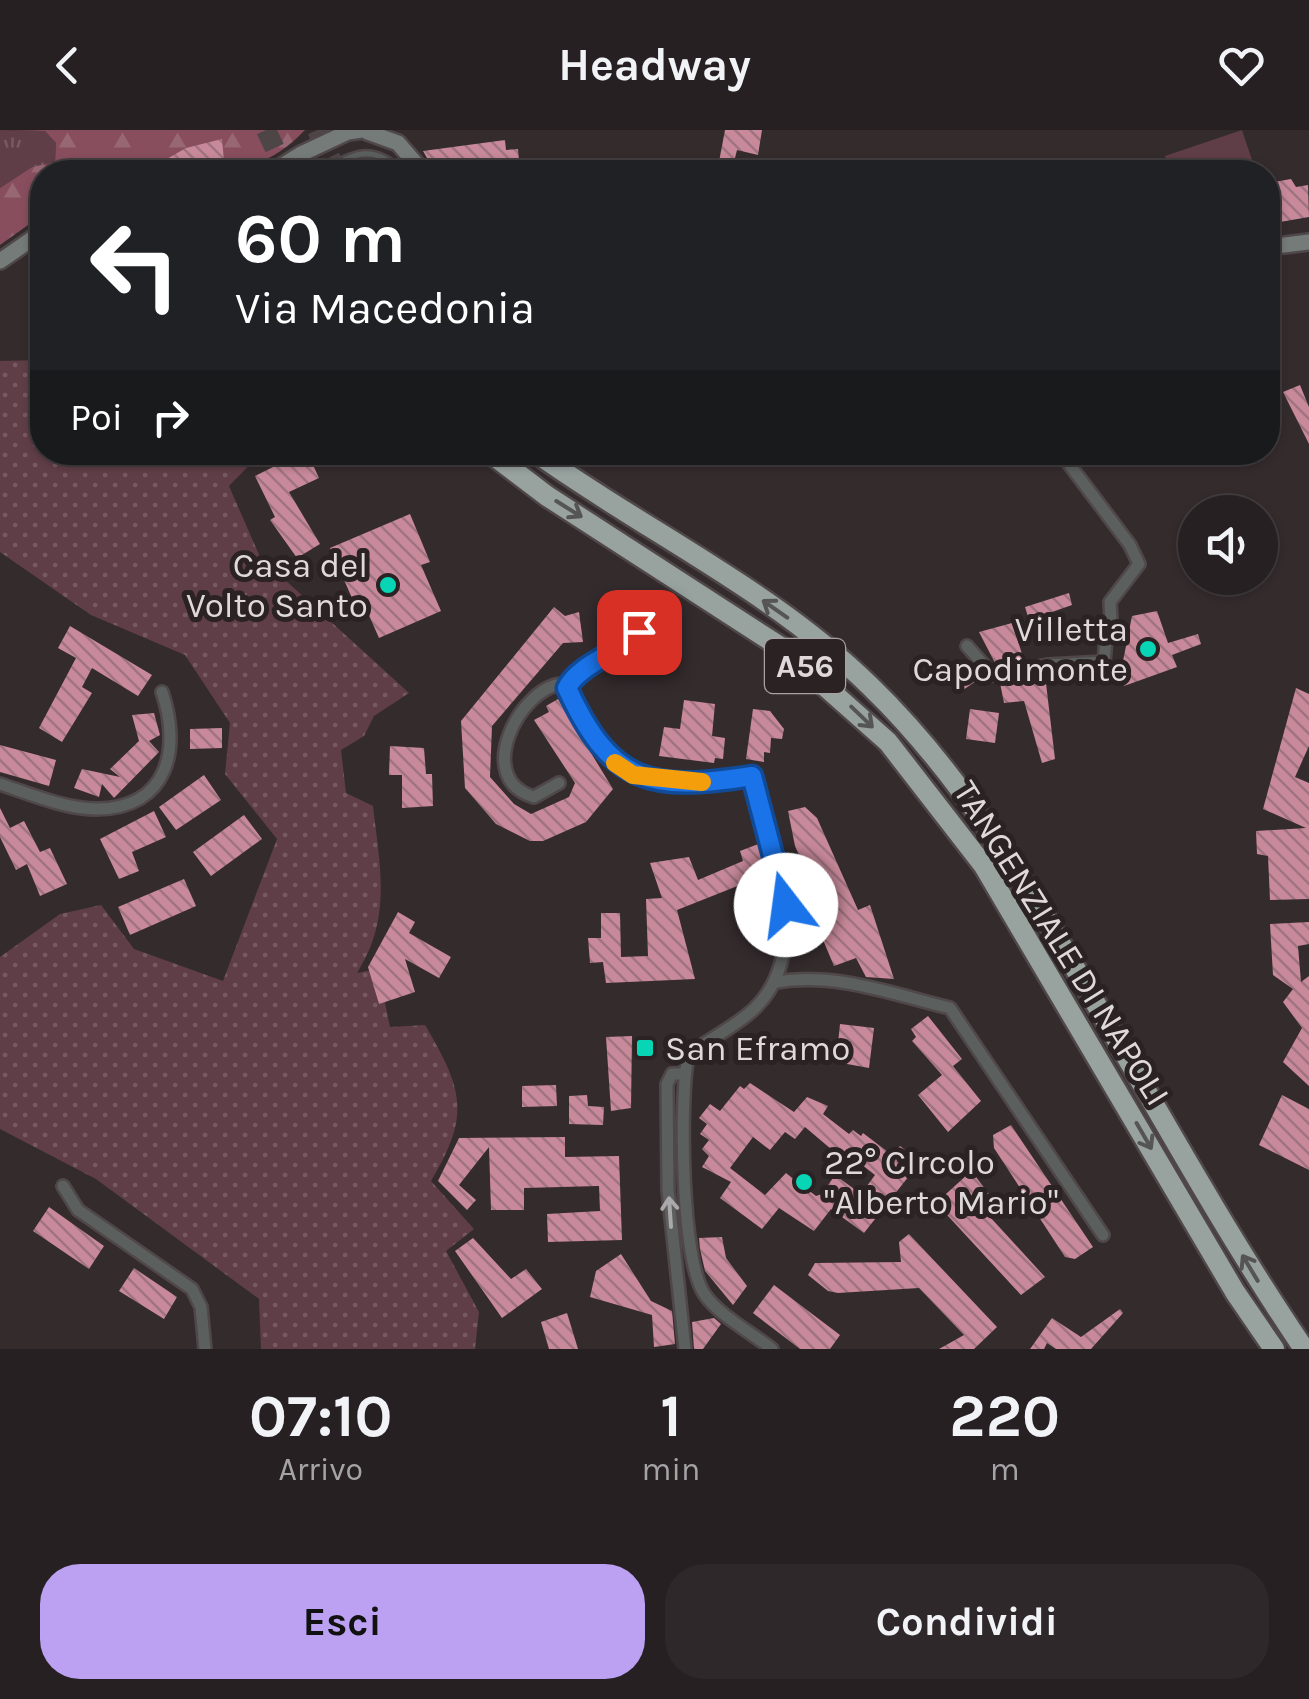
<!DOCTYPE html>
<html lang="it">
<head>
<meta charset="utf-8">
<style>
  :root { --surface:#272022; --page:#2f282a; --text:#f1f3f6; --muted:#a4a3a5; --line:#433e40; --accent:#bca0f2 }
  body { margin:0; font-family:Karla,sans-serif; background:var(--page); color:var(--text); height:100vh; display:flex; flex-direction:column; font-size:38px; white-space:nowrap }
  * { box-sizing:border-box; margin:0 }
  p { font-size:32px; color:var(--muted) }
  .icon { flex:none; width:55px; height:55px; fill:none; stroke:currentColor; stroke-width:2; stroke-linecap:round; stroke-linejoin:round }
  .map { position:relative; height:1219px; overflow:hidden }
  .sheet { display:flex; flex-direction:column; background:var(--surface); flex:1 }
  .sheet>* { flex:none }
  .hud { position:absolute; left:30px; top:30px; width:1250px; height:305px; border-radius:40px; box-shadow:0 2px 8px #0004,0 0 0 2px var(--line); background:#202124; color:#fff; overflow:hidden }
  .tools { position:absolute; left:1178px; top:365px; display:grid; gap:20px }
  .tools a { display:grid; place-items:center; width:100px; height:100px; border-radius:50%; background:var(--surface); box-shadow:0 2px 8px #0004,0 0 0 2px var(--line); font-size:50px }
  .pin { position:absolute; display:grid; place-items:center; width:85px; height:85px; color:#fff; margin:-42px; border-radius:20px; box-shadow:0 5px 15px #0006 }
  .me { position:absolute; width:110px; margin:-55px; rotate:345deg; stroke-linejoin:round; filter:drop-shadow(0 0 8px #0008) }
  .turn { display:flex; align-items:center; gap:35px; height:210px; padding:0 40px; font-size:45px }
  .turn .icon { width:130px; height:130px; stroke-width:2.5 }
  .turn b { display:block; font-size:70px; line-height:85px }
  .then { display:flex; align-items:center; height:95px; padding:0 40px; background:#0003; gap:20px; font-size:38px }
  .eta { display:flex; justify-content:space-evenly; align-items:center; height:170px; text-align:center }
  .eta b { font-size:60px; font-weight:700; line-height:70px }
  .action { display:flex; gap:20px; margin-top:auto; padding:20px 40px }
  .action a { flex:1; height:115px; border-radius:40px; background:var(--accent); color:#111; font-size:40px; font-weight:700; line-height:115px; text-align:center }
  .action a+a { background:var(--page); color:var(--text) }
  header { display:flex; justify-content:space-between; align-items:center; height:130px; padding:0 40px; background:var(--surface); font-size:45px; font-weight:700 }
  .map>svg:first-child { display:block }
</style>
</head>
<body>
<header><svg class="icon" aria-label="back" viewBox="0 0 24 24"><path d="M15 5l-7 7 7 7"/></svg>Headway<svg class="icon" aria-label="heart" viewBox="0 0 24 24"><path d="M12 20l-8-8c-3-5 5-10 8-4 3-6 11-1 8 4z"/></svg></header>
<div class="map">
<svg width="1309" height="1219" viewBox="0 0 1309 1219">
  <defs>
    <pattern id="grass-tufts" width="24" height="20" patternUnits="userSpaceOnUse" patternTransform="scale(2.5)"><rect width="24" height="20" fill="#603e47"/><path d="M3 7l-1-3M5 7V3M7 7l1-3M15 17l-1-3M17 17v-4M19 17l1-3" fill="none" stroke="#765961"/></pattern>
    <pattern id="forest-firs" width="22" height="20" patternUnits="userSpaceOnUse" patternTransform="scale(2.5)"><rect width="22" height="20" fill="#884e5e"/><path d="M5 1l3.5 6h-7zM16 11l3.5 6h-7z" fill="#986774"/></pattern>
    <pattern id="park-dots" width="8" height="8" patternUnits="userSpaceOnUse" patternTransform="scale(2.5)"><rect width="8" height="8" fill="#603e47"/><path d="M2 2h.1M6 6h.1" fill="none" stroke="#765961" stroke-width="1.8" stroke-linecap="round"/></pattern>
    <pattern id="building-back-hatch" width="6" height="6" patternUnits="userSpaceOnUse" patternTransform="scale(2.5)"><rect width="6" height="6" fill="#c8899a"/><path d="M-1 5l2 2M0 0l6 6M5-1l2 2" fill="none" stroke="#a07380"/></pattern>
  </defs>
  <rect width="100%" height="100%" fill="#342b2d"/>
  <path fill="url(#grass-tufts)" d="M0,0l45,1 11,12 -1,20 -23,4 -32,21z"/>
  <path fill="url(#forest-firs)" d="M11,0h294c-46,49 -93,42 -155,42v-4l-16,4h-92v43l-42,30v-57l32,-21 23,-5 1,-19 -11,-12z"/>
  <path fill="url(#park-dots)" d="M42,230v92l219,1 -32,33 31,71 149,136 -35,23 -10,20 -23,14 5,43 27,13c7,62 19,112 -16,167l21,-4 12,58 35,-2c39,66 45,90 6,156l43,48 -28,22 33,61 -4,37h-214l-2,-50 -163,-120 -96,-50v-172l60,-43 41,-9 33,44 89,32 54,-142 -52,-65 5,-51 -45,-68 -94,-40 -91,-63v-191z"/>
  <path fill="#603e47" d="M1242,0l14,42h-86l-5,-16z"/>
  <path fill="url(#building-back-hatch)" fill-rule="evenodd" d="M725,0h37l-4,25 -21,-5 -5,20 -14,-3z
    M222,9l3,33h-81l42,-24z
    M505,10l1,10 12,-1 2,23h-85l-12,-21z
    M1291,49l5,8 12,-2 1,32 -41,7v-41z
    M1300,255l9,22v37l-26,-52z
    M286,322h21l12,26 -30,14 31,52 -23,14 -27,-38 5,-3 -20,-41 34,-17z
    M410,384l20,48 -9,3 20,46 -62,27 -19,-43 -8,3 -22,-50z
    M1069,463l3,12 -43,15 -4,-13z
    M554,477l11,9 14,-4 4,30 -20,1 -71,83 -2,51 24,27 17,10 38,-17 6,-14 -41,-63 15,-8 -3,-6 12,-7 55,90 -27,33 -43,19h-13l-34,-17 -31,-36 -4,-67z
    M1157,481l11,32 30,-9 3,10 -29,11 5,12 -53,19 -4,-10 12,-60z
    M1012,493l12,37 -28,5 -17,-33z
    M70,496l82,49 -14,21 -46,-28 -10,19 10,6 -30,49 -23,-14 37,-70 -18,-10z
    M971,534l11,13 -19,13 -8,-19z
    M1045,545l10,84 -13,4 -18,-62 -20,2 -4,-20z
    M1296,558l13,6v52l-14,31 14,6v116l-39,1 -2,-44 -11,-2 -1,-23 50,-3 -43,-19z
    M684,570l31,4 -3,32 13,2 -2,21 -8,-1 -1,5 -55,-7 5,-29 16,2z
    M753,579l17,2 14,18 -2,10 -11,-1 -1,15 -6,-1v10l-18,-3z
    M970,579l29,4 -4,30 -29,-4z
    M154,583l6,22 -11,6 10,11 -45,46 -12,-14 -3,13 -25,-9 8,-19 38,8 -10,-8 29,-28 -7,-26z
    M222,598v20l-32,1v-20z
    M0,615l56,15 -7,26 -49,-14z
    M390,616l34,2 2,26h6l1,32 -31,2v-33h-13z
    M204,645l17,25 -45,30 -17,-23z
    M805,677l12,11 41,92 12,-5 24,74 -28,-2 -10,-19 -22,8 -30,-71 10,-4 -19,-45 -7,-35z
    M0,678l10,20 14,-7 16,31 10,-4 17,36 -27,12 -13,-32 -11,6 -16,-33z
    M154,681l12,26 -34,15 7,19 -20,8 -19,-40z
    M244,685l18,24 -51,37 -18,-24z
    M761,713l5,21 -5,2 14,52 -19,8 -16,-41 -63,25 18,69 -89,4 -3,-21 -13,1 -2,-25h13v-25h19l1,44 27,-1 -2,-57 16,-1 -12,-35 39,-6 9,23 45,-19 -3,-10z
    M184,749l12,27 -66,29 -12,-28z
    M398,782l17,10 -6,11 42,24 -12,21 -34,-19 10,33 -36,12 -11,-37z
    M1309,792v22l-11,2 3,36 8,-6v110l-26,-24 19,-34 -19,-26 10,-13 -20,-14 -3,-51z
    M928,886l34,43 -9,7 28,35 -33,31 -30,-37 24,-20 -30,-34 4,-4 -5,-8z
    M840,894l34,4 -5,40 -33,-6z
    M632,906l-1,72 -20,3 -5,-74z
    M750,953l44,29 13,-15 21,9 -5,8 26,20 4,-4 8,6 2,-3 29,22 8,-9 20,16 -56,71 -33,-24 -17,22 -35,-23 -17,21 -42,-31 11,-16 -29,-15 7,-11 -7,-7 7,-9 -9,-6 7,-10 -8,-6 11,-14 10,7 20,-25 4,3zM805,997l39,33 4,-6 27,21 -14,19 -26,-19 -13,19 -6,2 -30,-23 -21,22 -35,-27 23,-31 17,13 15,-18 10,7z
    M556,955l1,21 -35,1v-21z
    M587,965l1,11 16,1 -1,18 -34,-1v-28z
    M1282,965l27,14v61l-50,-25z
    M1011,995l82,122 -18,12 -10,-2 -71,-109 -1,-13z
    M565,1007v20l54,-1 3,84 -74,2 -1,-28 53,-3 -1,-25 -75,2v22h-33l-2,-63 -30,38 17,15 -9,10 -29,-29 21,-43z
    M968,1044l8,3 13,17 -10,11 66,72 -24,18 -85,-92z
    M49,1077l55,39 -15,23 -56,-38z
    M909,1104l88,93 -23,22h-35l25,-14 -45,-47 -81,5 -10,-2 -20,-16 7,-12 86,-1 -2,-20z
    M722,1107l4,21 21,28 -14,19 -28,-34 -5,-22 -1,-11z
    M473,1108l38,41 15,-10 16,20 -40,29 -47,-67z
    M621,1124l30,47 21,10 3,33 -21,3 -2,-32 -62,-18 6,-26z
    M134,1138l43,29 -13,22 -45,-28z
    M774,1155l66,50 -10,14h-30l-47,-36z
    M1120,1179l3,4 -32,36h-35l-9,-6 -3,6h-14l22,-31 29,19z
    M567,1183l11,36h-29l-8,-27z
    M714,1188l7,6 -18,25h-9l-2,-27z"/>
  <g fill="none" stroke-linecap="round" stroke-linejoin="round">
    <path stroke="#4e4547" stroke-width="20" stroke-dasharray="20 10" stroke-linecap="butt" d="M266,0l20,42
      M317,0l20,42"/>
    <defs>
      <path id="lane" d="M319,42c37,-18 50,-30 85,0"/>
      <path id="street" d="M967,516l26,29 55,-10 56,-3 2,-22 6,-2 -2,-36 29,-38 -9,-19 -70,-93
        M567,557c13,-24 51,-33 72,-55
        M559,653l-25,14c-61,-18 -15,-108 27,-113l24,44 25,31 23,16 77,8 42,-7c18,69 64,174 2,233 -18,17 -43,29 -63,44l-4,9c-7,43 -6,200 18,233 15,21 47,38 67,54
        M0,654c30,10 65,25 97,25 72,-1 84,-61 65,-117
        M776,852c60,-10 116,12 174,26l153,227
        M63,1056l15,24 114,79 9,18 4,42
        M685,1219l-17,-159 -1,-106 5,-10h13"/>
      <path id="secondary" d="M362,0l36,13 25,29
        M272,42l29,-18
        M1268,117l41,-5
        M0,131l42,-29"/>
      <path id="highway" d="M489,322l58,44 235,152 106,94 96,124 251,426 39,57
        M535,322c110,79 237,138 335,234 92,89 155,197 219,306 70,120 137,242 215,357"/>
    </defs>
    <use href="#lane" stroke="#4f4749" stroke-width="10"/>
    <use href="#street" stroke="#4f4749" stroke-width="16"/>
    <use href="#secondary" stroke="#4f4749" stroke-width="20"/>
    <use href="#highway" stroke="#4f4749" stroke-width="25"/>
    <use href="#lane" stroke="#5b5f5e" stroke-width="5"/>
    <use href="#street" stroke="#5b5f5e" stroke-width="11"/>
    <use href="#secondary" stroke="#747b79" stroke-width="15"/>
    <use href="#highway" stroke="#98a29f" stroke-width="20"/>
    <defs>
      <path id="secondary-bridge" d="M301,24l47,-22 14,-2"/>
    </defs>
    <use href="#secondary-bridge" stroke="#4f4749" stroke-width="20" stroke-linecap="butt"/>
    <use href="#secondary-bridge" stroke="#747b79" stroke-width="15"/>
  </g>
  <defs><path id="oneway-shaft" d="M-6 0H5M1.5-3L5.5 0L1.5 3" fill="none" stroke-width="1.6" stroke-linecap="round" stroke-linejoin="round" transform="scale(2.5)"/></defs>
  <g stroke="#565555">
    <use href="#oneway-shaft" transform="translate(569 379) rotate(32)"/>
    <use href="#oneway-shaft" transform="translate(775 479) rotate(-145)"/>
    <use href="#oneway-shaft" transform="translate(862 587) rotate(44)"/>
    <use href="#oneway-shaft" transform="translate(1144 1006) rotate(60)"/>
    <use href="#oneway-shaft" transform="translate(1250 1138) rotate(-121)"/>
  </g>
  <use stroke="#aaa8a9" href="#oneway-shaft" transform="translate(670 1082) rotate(-94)"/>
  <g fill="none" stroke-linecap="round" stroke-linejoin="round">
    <defs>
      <path id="route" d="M639,502c-21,22 -60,32 -72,56 44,96 83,104 185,88l34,129"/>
    </defs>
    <use href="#route" stroke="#114b97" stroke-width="25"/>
    <use href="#route" stroke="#1a73e8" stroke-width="18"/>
    <path stroke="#f59e0b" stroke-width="18" d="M615,633l18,12 69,7"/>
  </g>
  <g fill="#08d5b5" stroke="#2a2223" stroke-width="4">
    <circle cx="388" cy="455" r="10"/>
    <circle cx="1148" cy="519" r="10"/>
    <rect x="635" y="908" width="20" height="20" rx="5"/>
    <circle cx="804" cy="1052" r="10"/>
  </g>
  <g text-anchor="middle" stroke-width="10" stroke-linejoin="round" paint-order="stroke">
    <rect fill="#2a2223" stroke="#a9a2a4" stroke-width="2.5" x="765" y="509" width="80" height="54" rx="8"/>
    <g font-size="32" font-weight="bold" fill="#dfd9db">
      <text x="805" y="547">A56</text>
    </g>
    <g font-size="35" fill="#dfd9db" stroke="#2a2223" text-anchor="end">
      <text x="368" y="447">Casa del<tspan x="368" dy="40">Volto Santo</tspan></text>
      <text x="1128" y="511">Villetta<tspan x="1128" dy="40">Capodimonte</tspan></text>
      <text x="665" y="930" text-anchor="start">San Eframo</text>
      <text x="824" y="1044" text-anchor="start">22° CIrcolo<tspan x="824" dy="40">"Alberto Mario"</tspan></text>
    </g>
    <g font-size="35" fill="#dfd9db" stroke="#2a2223">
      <text transform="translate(1062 813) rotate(58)" y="12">TANGENZIALE DI NAPOLI</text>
    </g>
  </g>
</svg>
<div class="tools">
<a><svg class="icon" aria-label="sound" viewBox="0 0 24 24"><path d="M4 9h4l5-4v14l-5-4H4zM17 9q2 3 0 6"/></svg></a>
</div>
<div class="pin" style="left:639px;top:502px;background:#d93025"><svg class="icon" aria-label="arrive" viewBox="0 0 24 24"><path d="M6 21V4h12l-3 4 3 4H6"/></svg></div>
<svg class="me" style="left:786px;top:775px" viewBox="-20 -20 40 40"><circle r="19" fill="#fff"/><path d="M0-13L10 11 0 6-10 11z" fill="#1a73e8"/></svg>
<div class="hud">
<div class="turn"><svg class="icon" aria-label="left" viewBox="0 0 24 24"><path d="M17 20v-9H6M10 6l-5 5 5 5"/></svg><div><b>60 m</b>Via Macedonia</div></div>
<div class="then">Poi<svg class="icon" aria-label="right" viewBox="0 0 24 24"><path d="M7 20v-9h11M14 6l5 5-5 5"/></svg></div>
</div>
</div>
<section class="sheet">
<div class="eta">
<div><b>07:10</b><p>Arrivo</p></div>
<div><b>1</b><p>min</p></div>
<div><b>220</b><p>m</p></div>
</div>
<div class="action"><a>Esci</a><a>Condividi</a></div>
</section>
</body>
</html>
